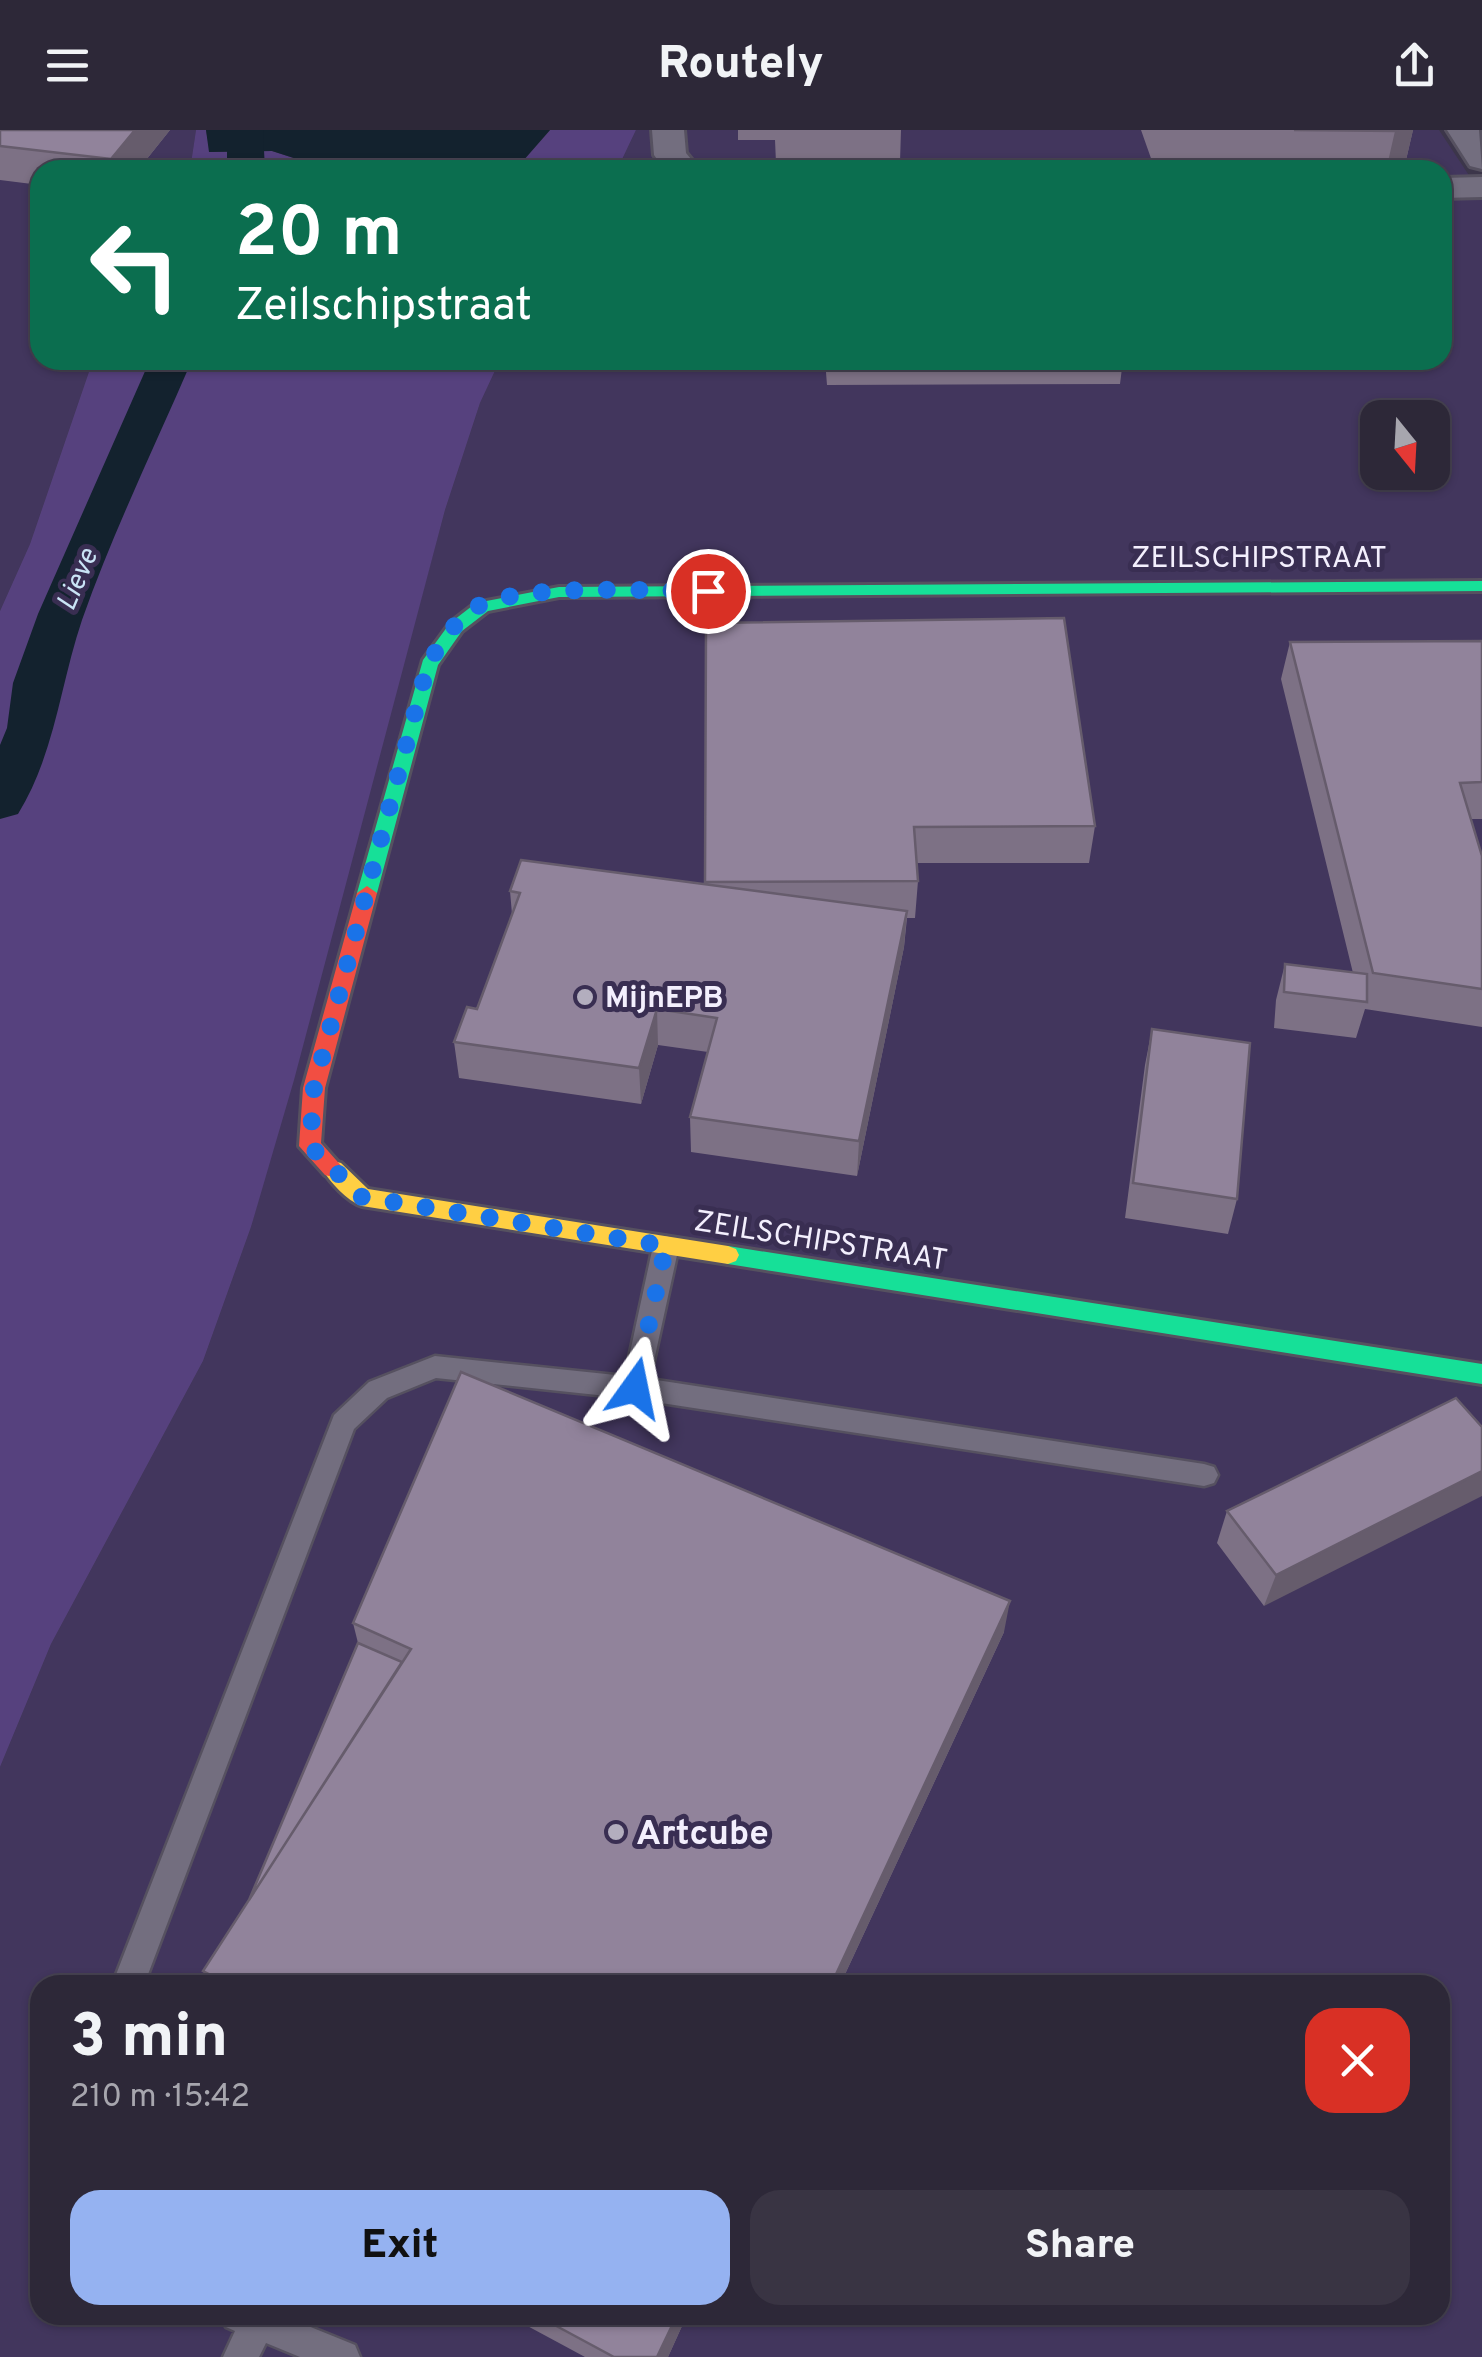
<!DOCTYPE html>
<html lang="en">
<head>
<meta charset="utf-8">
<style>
  :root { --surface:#2d2838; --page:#393443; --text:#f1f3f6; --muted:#a7a6ae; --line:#484453; --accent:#95b2f1 }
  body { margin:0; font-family:Overpass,sans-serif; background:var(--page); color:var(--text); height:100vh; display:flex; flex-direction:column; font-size:38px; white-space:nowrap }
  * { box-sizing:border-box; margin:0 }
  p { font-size:32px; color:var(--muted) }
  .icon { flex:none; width:55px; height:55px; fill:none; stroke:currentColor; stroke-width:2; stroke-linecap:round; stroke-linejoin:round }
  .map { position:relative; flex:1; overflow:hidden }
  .sheet { position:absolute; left:30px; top:1845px; width:1420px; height:350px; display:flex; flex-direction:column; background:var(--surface); border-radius:30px; box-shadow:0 2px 8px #0004,0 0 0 2px var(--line) }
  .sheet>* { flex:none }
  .guide { position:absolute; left:30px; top:30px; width:1422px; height:210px; border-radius:30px; box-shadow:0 2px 8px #0004,0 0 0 2px var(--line); background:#0b6e4f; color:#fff; overflow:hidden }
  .needle { width:65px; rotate:162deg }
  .buttons { position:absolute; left:1360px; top:270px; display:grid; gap:20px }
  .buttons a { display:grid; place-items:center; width:90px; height:90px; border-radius:20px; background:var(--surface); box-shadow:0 2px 8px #0004,0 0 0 2px var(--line); font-size:50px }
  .pin { position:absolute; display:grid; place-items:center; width:85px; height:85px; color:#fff; margin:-42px; border:5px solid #fff; border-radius:50%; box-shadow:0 2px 10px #0007 }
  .me { position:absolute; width:110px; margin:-55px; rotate:12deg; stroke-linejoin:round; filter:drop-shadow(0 0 8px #0008) }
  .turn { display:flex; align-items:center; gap:35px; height:210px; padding:0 40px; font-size:45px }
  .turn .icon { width:130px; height:130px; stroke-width:2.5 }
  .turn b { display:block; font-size:70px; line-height:85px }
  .round { display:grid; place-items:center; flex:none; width:105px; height:105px; border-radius:30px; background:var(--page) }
  .head { display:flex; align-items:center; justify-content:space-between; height:170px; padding:0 40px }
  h1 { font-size:60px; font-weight:800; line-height:75px }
  .action { display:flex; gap:20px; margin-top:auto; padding:20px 40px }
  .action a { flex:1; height:115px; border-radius:30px; background:var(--accent); color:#111; font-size:40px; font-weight:800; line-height:115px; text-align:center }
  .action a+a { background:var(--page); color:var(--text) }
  header { display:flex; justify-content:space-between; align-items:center; height:130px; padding:0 40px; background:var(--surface); font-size:45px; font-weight:800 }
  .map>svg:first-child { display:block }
</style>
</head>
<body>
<header><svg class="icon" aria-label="menu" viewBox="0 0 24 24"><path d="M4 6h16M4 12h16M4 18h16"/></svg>Routely<svg class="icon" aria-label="share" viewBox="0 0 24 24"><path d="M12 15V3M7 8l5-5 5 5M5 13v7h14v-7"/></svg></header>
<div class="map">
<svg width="1482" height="2227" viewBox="0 0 1482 2227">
  <rect width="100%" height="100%" fill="#3c364a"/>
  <path fill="#42365d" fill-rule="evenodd" d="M0,0h196l-6,40h-150v190h53l-63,184 -30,67z
    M636,0h803l43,65v2162h-1482v-590l51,-123 152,-283 48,-134 194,-717 35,-107 20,-43h942v-190h-825zM1378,288h54v54h-54zM40,1855h1400v330h-1400z"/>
  <path fill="#56417e" d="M196,0h10l4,22 62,-1 59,19h-141z
    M550,0h86l-19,40h-102z
    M93,230h407l-20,43 -35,107 -151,570 -43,147 -48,134 -152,283 -51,123v-1156l30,-67z"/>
  <path fill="#13222e" d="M206,0h344l-35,40h-184l-59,-19 -63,1z"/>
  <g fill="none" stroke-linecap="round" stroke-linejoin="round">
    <path fill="#13222e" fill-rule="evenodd" d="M227,0h36l2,40h-38z
      M150,230h42c-37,86 -79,172 -110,260 -22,65 -27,134 -64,194l-18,5v-74l7,-17 6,-45 25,-69z"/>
    <defs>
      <path id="lane" d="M666,1106l9,3 4,7 -29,133 554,85 10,3 4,8 -4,8 -10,3 -569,-87 -199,-21 -49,20 -33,31 -210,556h-32l222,-570 35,-33 66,-26 190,20 28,-130 4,-7z
        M221,2185h60l74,30 5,12h-60l-34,-14 -7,14h-36l12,-26 -9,-4z"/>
      <path id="street" d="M652,0h32l2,23 14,17h-35l-11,-15z
        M1447,0h32l3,39 -12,-3z
        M1482,47v20l-40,1v-20z"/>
      <path id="fast" d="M1482,451v10l-923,6 -71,14 -26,20 -24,34 -61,228 -10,7 -10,-7 66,-233 27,-37 26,-20 83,-16z
        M728,1116l754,118v20l-754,-120 -8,-3 -3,-6 3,-6z"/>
      <path id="slow" d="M333,1031l8,2 27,26 360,57 8,3 3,6 -3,6 -8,3 -366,-58c-15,-5 -32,-24 -40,-37z"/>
      <path id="jam" d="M367,756l10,7 -52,195 -4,55 23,26 -11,8 -8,-2 -26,-29 4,-58 54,-195z"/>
    </defs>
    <use href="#lane" stroke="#565160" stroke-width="5"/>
    <use href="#street" stroke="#565160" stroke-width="6"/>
    <use href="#fast" stroke="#565160" stroke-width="6"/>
    <use href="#slow" stroke="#565160" stroke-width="6"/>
    <use href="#jam" stroke="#565160" stroke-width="6"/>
    <use href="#lane" fill="#736e7f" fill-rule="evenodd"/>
    <use href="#street" fill="#736e7f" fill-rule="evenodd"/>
    <use href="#fast" fill="#16e098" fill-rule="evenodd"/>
    <use href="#slow" fill="#ffcf43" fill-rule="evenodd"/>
    <use href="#jam" fill="#f24e42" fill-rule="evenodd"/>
  </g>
  <path fill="#7d7185" d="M0,0h170l-32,40h-98v15l-40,-5z
    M738,0h163l-1,32 -124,1 -1,-23h-37z
    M1141,0h272l-7,30 -19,6 -234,-2z
    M825,230h298l-3,24 -293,1z
    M706,493l389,203 -6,37h-172l1,18 -3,37h-8l-3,29 -47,229 -166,-24 -1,-35 18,-65 -50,-7 -17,59 -182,-26 -5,-36 23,-33 35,-95 -2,-23 195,-7z
    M1482,511v178h-11l11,37v171l-117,-18 -9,29 -82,-10 2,-28 9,-36 68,9 -72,-294 9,-37z
    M1152,899l85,170 -9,35 -103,-16 20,-153z
    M1456,1268l-192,208 -47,-63 10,-32z
    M353,1493l651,9 -164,353h-630l-7,-14 46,-71 109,-257z
    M507,2185h180l-19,42h-83z"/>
  <path fill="#665c6c" d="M135,0h35l-32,40h-25l-2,-11z
    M1398,0h15l-7,30 -19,6 8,-35z
    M907,781l-3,36 -47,229 2,-35z
    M657,879l1,36 -17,59 -2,-36z
    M1482,1341v25l-218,110 12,-31z
    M1010,1471l-6,31 -164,353h-9z
    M677,2185h10l-19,42h-11z"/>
  <path fill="#91839b" stroke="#665c6c" stroke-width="2.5" d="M0,0h135l-24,29 -111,-13z
    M1294,0h104l-3,1z
    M1064,488l31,208 -181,1 4,54 -213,1 1,-259z
    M1482,511v141l-22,1 22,73v133l-109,-16 -83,-331z
    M521,730l386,51 -48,230 -169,-24 27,-99 -60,-9 -18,59 -185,-26 13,-35 10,2 43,-116 -10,-2z
    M1285,834l82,10v28l-83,-10z
    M1152,899l98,14 -13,156 -104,-16z
    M461,1242l549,229 -179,384h-601l-27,-14 208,-322 -58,-26z
    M1456,1268l26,29v44l-206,104 -49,-64z
    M358,1513l44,19 -153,238z
    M536,2185h141l-20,42h-43z"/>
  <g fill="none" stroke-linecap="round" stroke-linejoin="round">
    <path stroke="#1a73e8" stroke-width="18" stroke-dasharray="0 32.4" d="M635,1258l31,-142 -304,-49 -52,-51 4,-58 114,-424c14,-22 32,-52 57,-61 51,-19 166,-12 223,-12"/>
  </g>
  <g fill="#b3aebe" stroke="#392e52" stroke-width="4">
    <circle cx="585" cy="867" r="10"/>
    <circle cx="616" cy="1702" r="10"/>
  </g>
  <g text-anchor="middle" stroke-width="10" stroke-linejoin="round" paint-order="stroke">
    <g font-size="28" font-style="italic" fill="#cae4f6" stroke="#392e52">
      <text transform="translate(76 449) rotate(-67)" y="10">Lieve</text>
    </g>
    <g font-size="30" fill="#f3effd" stroke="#392e52">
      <text x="1259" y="437">ZEILSCHIPSTRAAT</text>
      <text transform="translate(821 1110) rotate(9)" y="10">ZEILSCHIPSTRAAT</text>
    </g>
    <g font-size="30" font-weight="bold" fill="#f3effd" stroke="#392e52" text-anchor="start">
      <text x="605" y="877">MijnEPB</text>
    </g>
    <g font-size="35" font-weight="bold" fill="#f3effd" stroke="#392e52" text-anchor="start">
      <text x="636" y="1714">Artcube</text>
    </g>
  </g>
</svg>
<div class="buttons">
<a><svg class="needle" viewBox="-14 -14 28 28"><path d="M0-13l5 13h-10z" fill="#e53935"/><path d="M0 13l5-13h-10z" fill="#a7a6ae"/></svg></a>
</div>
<div class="pin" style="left:708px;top:461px;background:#d93025"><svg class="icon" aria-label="arrive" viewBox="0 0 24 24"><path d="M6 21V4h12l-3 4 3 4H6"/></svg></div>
<svg class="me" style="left:635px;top:1258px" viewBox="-20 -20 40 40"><path d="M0-17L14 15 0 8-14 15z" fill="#1a73e8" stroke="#fff" stroke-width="4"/></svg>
<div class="guide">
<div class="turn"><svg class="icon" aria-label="left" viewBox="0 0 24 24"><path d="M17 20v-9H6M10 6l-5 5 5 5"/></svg><div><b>20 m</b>Zeilschipstraat</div></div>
</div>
<section class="sheet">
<div class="head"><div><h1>3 min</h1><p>210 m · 15:42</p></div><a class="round" style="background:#d93025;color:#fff"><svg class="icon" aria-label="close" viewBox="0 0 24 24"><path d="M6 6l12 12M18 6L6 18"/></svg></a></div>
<div class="action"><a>Exit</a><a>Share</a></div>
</section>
</div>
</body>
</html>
